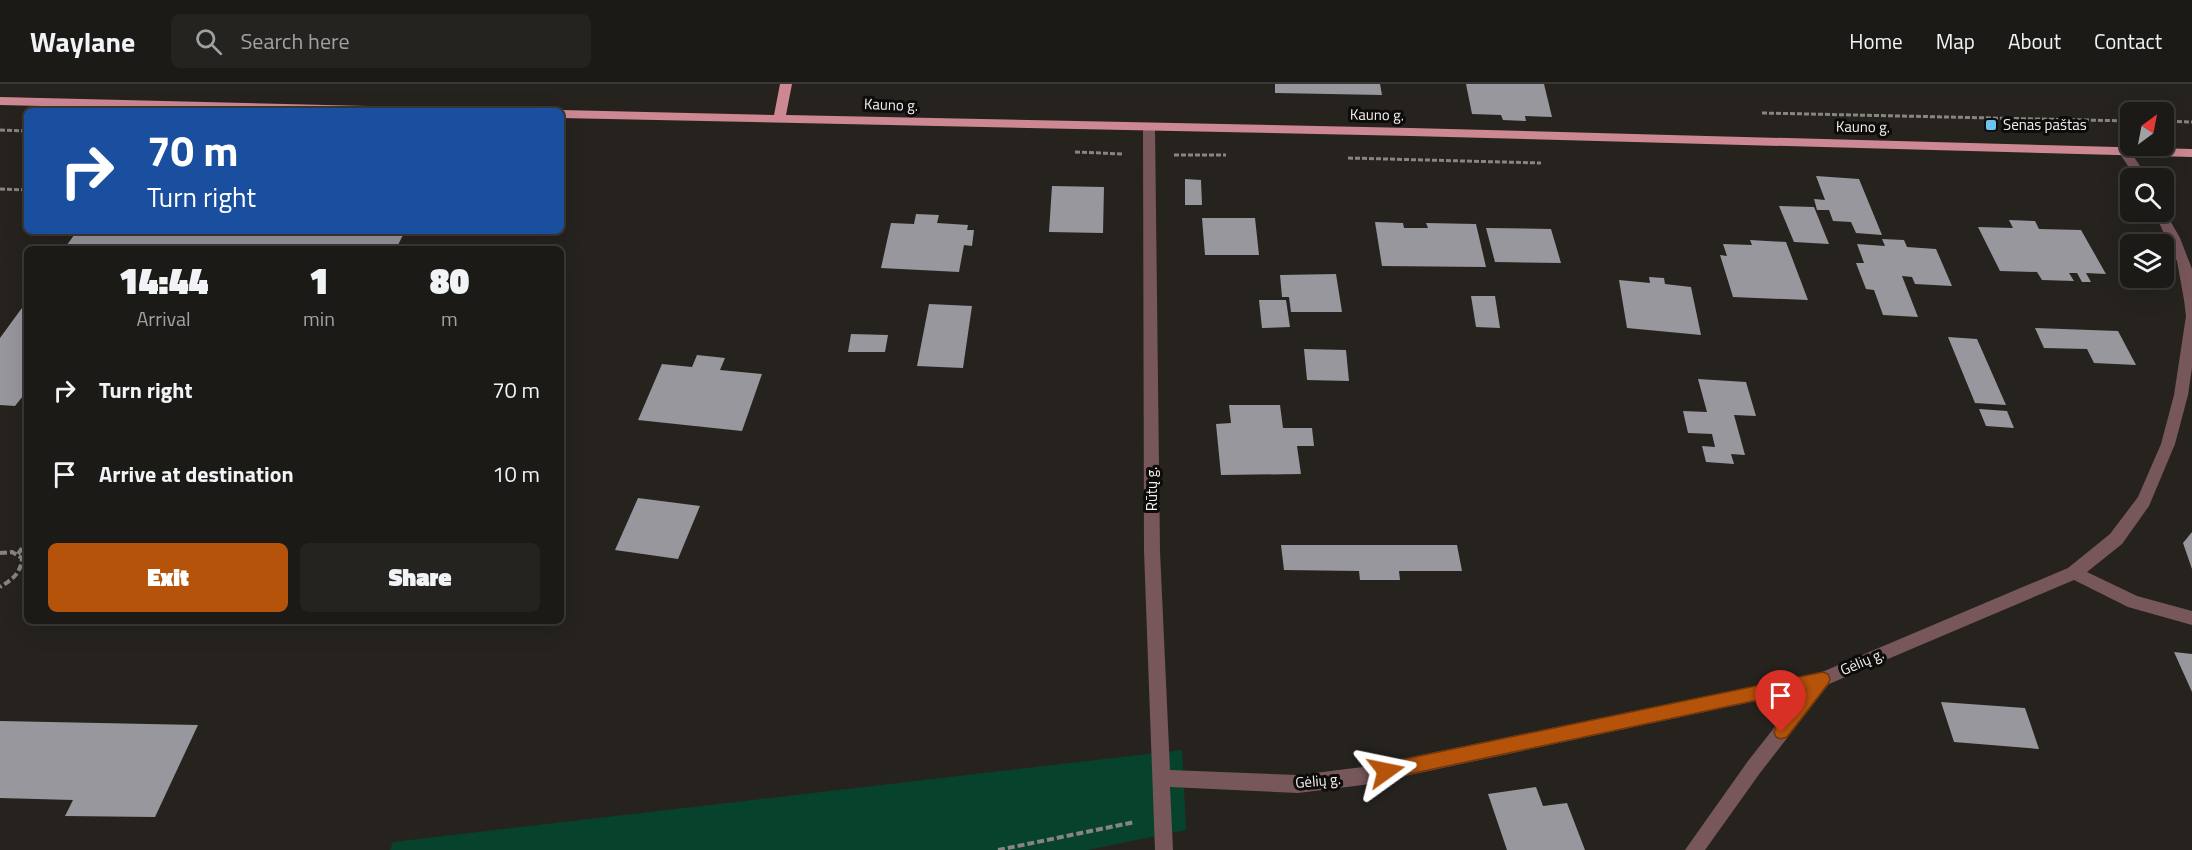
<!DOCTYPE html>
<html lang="en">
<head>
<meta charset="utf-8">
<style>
  :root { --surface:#1c1a17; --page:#252320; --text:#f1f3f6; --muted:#a0a1a1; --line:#3a3836; --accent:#b45309 }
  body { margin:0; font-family:"Titillium Web",sans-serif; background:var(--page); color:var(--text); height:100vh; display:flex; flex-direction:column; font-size:22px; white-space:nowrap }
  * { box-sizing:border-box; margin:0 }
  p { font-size:20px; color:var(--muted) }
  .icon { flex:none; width:33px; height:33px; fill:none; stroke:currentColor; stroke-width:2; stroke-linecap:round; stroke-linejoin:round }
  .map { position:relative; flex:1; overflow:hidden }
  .side { position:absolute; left:24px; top:162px; width:540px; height:378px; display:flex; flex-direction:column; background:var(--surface); border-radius:9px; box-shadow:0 6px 24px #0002,0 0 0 2px var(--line) }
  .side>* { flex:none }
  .top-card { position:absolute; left:24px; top:24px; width:540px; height:126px; border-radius:9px; box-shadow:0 6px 24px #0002,0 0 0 2px var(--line); background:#1a4fa0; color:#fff; overflow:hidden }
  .needle { width:39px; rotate:32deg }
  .fabs { position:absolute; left:2120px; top:18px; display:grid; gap:12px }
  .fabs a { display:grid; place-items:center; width:54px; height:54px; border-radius:9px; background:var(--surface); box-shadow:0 6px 24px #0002,0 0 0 2px var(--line); font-size:30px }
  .pin { position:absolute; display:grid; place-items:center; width:51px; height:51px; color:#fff; margin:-62px -26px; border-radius:50% 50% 50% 0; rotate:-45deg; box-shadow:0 0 6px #0007 }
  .pin .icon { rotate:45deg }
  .me { position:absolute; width:66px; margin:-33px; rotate:78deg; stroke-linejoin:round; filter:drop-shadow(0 0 4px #0008) }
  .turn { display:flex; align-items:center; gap:21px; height:126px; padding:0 24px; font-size:27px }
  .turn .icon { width:78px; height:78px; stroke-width:2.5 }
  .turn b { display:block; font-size:42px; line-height:51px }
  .eta { display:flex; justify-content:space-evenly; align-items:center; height:102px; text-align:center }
  .eta b { font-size:36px; font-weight:800; line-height:42px }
  .action { display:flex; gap:12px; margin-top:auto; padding:12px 24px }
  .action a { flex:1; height:69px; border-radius:9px; background:var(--accent); color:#fff; font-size:24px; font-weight:800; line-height:69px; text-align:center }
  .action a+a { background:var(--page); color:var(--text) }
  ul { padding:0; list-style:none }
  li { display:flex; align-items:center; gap:18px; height:84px; padding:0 24px }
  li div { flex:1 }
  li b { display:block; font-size:22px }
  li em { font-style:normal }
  header { display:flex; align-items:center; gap:36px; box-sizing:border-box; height:84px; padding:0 30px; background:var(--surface); border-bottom:2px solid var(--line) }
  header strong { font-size:28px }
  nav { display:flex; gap:33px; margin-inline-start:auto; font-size:21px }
  .search { width:420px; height:54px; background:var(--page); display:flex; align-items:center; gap:15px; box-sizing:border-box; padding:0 21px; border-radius:9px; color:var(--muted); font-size:22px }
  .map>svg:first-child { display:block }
</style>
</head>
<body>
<header>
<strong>Waylane</strong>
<div class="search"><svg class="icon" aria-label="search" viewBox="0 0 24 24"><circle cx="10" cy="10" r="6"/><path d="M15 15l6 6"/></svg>Search here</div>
<nav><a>Home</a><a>Map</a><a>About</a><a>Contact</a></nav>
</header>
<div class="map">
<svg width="2192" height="766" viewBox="0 0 2192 766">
  <rect width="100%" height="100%" fill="#26231f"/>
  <path fill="#07422d" d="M1182,666l4,80 -99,20h-697l3,-8z"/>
  <path fill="#97979d" d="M1275,0h105l2,11 -107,-2z
    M1466,0h78l8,33 -27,-1 1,5 -23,-1 -2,-5 -29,-1z
    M1816,92l43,3 23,56 -26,-2 -5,-11 -18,-1 -4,-11h-12l-3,-11 11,1z
    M1185,95l16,1 1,25h-17z
    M1052,102l52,1 -1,46 -54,-1z
    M1779,122l35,1 15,37 -35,-2z
    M916,130l23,1 -2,8 31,2 -1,5h7l-2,16 -8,-1 -5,27 -78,-4 10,-45 23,1z
    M1202,134h53l4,37h-54z
    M2009,136l26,1 4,8 42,1 25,44 -20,-1 5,9h-9l-5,-9h-8l5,8 -32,-1 -5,-8 -37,-1 -22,-44 35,1z
    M1375,138l28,1 1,5h24l-2,-5 50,1 10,43 -104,-1z
    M1486,144l65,1 10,34 -66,-1z
    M77,147h328l-9,18h-332z
    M1882,155l22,1 3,7 29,2 16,37 -37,-2 -3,-7 -10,-1 16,41 -35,-2 -9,-25 -8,-1 -10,-26h8l-7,-19 28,2z
    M1750,156l36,2 22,58 -75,-3 -13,-42 7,1 -4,-12 29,1z
    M1336,190l6,38h-51l-2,-15h-7l-2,-22z
    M1649,193l15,1 1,6 26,3 10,48 -74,-7 -8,-48 31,3z
    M1471,212h24l5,32 -24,-1z
    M1259,216h27l4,27 -28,1z
    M27,217v90l-12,15 -15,-1v-67z
    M929,220l43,2 -9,62 -46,-2z
    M2035,244l83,3 18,34 -42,-2 -7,-14 -43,-1z
    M851,250l37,1 -3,17h-37z
    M1948,253l29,2 29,66 -31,-2z
    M1304,265l42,1 3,31 -42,-1z
    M697,271l28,3 -5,12 42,4 -20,57 -104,-11 24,-56 30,3z
    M1698,295l48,3 10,34 -22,-1 11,40 -14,-1 3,10 -28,-2 -4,-16 13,1 -3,-13 -24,-1 -5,-22 24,1z
    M1229,321h51l3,23h29l2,18h-17l4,28 -80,1 -5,-51 15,-1z
    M1979,325l28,2 7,17 -28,-2z
    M638,414l62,8 -22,53 -63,-9z
    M2192,448v37l-9,-26z
    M1281,461h176l5,26h-63l1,9h-40l-1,-9 -75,-1z
    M2174,568l18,2v38z
    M1941,618l84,6 14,41 -85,-7z
    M0,637l198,4 -43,92 -90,-1 8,-16 -73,-2z
    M1536,703l7,19 24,-3 18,47h-78l-19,-56z"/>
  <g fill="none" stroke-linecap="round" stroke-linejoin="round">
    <path stroke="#878481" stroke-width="3" stroke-dasharray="5 2" stroke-linecap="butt" d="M1762,29l368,8
      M2163,37l29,1
      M0,46l27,1
      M1075,68l49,2
      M1174,71h52
      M1348,74l193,5
      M0,105l27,1"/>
    <path stroke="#878481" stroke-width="4" stroke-dasharray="7 3" stroke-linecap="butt" d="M0,469l12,-1 10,6c-1,15 -10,22 -22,29
      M18,470l9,-13
      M998,766l137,-28"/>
    <path fill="#78575b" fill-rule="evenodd" d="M1149,40l6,4 5,423 10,219 128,5 65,-8 459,-95 246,-104 42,-34 28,-37 23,-53 13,-49 12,-79 -2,-16 -7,-39 -23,-49h9v-4l17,30 12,31v99l-4,27 -13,49 -26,62 -27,38 -35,28 50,24 55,15v14l-64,-18 -54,-27 -245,104 -69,89 -55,77h-20l63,-89 55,-70 -440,94 -65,8 -128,-6 3,63h-18l-11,-299 -1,-423z
      M2124,63l4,1 20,30h-12l-18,-27z"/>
    <path fill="#cd8893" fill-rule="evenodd" d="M780,0h12l-6,31 625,13 781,21v8l-781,-21 -850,-18v-7h-3l3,-1 213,5z
      M0,13l408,10 6,4h-164l-250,-6z"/>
  </g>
  <path fill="#b45309" stroke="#753606" stroke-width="1.5" d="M1823,588l5,2 2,5 -2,5 -41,53 -6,2 -5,-2 -2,-5 2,-5 29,-37 -419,89 -6,-2 -2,-6 2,-5 6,-3z"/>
  <rect fill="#68c4f0" stroke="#0e0c0b" stroke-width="2" x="1985" y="35" width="12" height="12" rx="3"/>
  <g text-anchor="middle" stroke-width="6" stroke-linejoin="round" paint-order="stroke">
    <g font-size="15" fill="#f3f1ee" stroke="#0e0c0b">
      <text transform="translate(891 21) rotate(2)" y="5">Kauno g.</text>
      <text transform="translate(1377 31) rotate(1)" y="5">Kauno g.</text>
      <text transform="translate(1863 43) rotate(1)" y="5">Kauno g.</text>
      <text transform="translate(1152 405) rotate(-90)" y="5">Rūtų g.</text>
      <text transform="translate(1862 578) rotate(-23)" y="5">Gėlių g.</text>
      <text transform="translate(1318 697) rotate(-5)" y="5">Gėlių g.</text>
    </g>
    <g font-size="15" fill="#f3f1ee" stroke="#0e0c0b" text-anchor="start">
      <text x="2003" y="46">Senas paštas</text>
    </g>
  </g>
</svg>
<div class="fabs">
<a><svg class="needle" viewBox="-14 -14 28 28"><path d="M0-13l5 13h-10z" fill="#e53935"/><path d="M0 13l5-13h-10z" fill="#a0a1a1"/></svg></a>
<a><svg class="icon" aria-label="search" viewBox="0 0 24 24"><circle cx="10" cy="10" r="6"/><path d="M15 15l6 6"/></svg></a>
<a><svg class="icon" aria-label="layers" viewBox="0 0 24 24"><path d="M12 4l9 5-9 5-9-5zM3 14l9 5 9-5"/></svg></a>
</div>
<div class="pin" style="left:1781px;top:648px;background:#d93025"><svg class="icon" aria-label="arrive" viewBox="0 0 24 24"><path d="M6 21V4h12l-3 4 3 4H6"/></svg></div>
<svg class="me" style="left:1386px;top:687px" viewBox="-20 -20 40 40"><path d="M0-17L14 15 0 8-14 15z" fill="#b45309" stroke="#fff" stroke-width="4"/></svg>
<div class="top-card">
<div class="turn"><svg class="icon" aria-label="right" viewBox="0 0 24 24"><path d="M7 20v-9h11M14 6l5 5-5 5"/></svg><div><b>70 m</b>Turn right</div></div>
</div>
<section class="side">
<div class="eta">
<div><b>14:44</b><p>Arrival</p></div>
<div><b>1</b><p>min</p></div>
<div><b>80</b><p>m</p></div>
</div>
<ul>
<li><svg class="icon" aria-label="right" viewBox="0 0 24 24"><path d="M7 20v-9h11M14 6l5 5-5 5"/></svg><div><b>Turn right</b></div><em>70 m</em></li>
<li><svg class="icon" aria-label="arrive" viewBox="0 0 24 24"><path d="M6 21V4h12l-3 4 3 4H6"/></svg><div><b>Arrive at destination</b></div><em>10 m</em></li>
</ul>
<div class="action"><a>Exit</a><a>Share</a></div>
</section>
</div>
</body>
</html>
